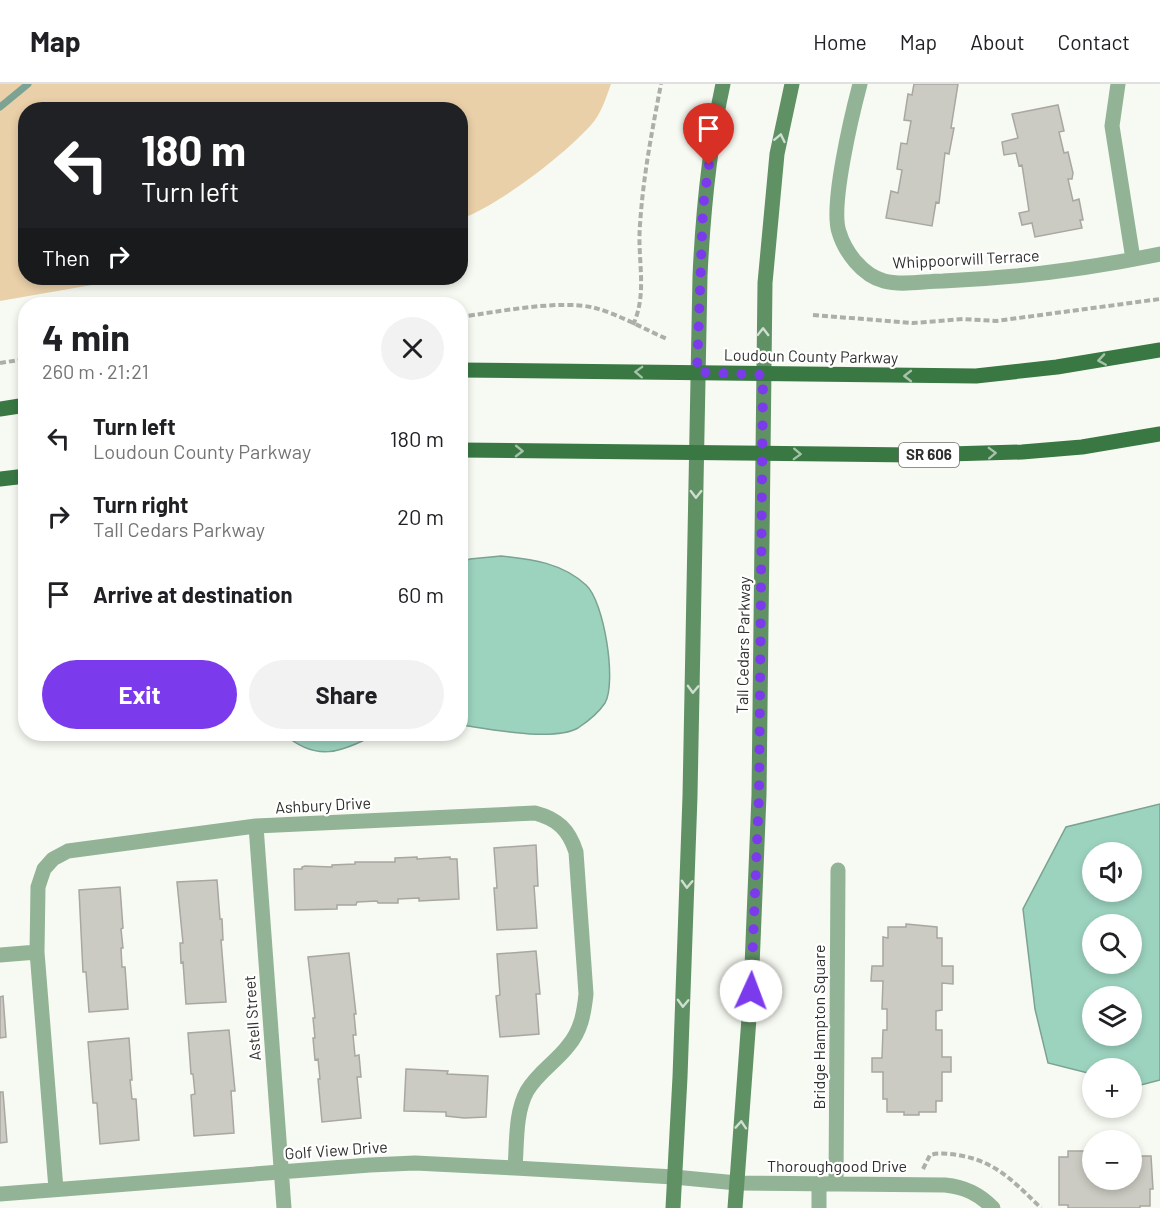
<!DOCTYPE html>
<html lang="en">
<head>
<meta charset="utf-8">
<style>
  :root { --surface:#fff; --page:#f2f2f2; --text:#202124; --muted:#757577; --line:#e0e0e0; --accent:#7c3aed }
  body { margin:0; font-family:Barlow,sans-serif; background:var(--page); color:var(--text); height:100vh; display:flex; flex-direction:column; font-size:22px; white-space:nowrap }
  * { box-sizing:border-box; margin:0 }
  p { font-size:20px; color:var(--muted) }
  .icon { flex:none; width:33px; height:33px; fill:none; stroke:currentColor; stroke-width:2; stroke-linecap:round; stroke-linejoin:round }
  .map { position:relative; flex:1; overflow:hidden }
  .drawer { position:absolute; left:18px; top:213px; width:450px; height:444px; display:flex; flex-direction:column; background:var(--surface); border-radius:24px; box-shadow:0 3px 9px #0003 }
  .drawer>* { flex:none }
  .guide { position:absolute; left:18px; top:18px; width:450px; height:183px; border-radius:24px; box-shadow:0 3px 9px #0003; background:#202124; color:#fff; overflow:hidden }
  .buttons { position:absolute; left:1082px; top:758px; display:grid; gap:12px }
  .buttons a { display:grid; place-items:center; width:60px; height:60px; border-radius:50%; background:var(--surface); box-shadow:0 3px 9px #0003; font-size:30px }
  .pin { position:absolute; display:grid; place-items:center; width:51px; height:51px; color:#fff; margin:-62px -26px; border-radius:50% 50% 50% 0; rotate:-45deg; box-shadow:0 0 6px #0007 }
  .pin .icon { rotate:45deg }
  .me { position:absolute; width:66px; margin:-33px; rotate:2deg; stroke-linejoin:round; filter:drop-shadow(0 0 4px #0008) }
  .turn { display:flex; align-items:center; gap:21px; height:126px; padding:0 24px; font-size:27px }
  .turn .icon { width:78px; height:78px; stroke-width:2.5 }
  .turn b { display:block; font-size:42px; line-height:51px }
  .then { display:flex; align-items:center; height:57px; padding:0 24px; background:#0003; gap:12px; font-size:22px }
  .round { display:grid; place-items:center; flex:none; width:63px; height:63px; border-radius:32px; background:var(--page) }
  .headline { display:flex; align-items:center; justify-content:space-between; height:102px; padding:0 24px }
  h1 { font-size:36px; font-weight:700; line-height:45px }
  .primary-button { display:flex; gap:12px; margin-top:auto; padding:12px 24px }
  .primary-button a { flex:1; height:69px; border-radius:36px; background:var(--accent); color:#fff; font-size:24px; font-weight:700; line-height:69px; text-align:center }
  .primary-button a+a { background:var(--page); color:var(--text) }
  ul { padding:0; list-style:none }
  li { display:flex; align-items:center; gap:18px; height:78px; padding:0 24px }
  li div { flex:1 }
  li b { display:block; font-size:22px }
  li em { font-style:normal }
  header { display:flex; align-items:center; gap:36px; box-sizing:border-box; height:84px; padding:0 30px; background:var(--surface); border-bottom:2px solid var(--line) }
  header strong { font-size:28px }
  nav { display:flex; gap:33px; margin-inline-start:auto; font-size:21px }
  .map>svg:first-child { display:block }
</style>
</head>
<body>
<header>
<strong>Map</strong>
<nav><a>Home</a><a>Map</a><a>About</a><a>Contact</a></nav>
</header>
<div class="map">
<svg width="1160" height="1124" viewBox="0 0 1160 1124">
  <rect width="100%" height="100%" fill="#f7faf2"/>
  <path fill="#e9d0a9" d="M0,0h611c-5,14 -10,30 -20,41 -29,32 -91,79 -130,94l-1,-109h-434v168h106l-132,23z"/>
  <path fill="#9cd3bf" stroke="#7ba293" stroke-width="1.5" fill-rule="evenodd" d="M501,472c31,3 61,7 85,29 18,16 31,97 19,118 -6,9 -18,19 -27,25 -25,14 -89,1 -117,-3v-163l9,-3z
    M284,650h-1h93c-35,19 -60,28 -92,0z
    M1160,720v276l-23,6 -6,-2v-16h-39v6l-44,-11 -13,-54 -12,-100 43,-82zM1092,768h39v39h-39zM1092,840h39v39h-39zM1092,912h39v39h-39z"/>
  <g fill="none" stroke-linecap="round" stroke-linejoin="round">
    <path stroke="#7ba293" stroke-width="7" d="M0,23l28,-23"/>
  </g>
  <path fill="#cccbc3" stroke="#a8a7a0" stroke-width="1.5" d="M914,0h44l-7,44h3l-5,26 -4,-1 -6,50 -3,-1 -4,24 -46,-8 5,-27 7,2 4,-23 -5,-1 4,-26 6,1 4,-23 -7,-1 4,-26 4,1z
    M1058,21l6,26 -5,1 5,21 4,-1 5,21 -1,6h-4l5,22 6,-2 4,21h-3l2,8 -47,9 -3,-14 -10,2 -3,-12 10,-2 -7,-46 -3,1 -3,-13 -12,2 -2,-13 16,-4 -6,-24z
    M536,761l2,41h-4l3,42 -40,2 -3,-42h3l-3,-40z
    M417,773v2l33,-2v2h7l2,40 -40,2v-3l-21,1v4h-20l-1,-2 -20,1 -1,3h-19v4l-42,1 -1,-41h8v-2l3,-1 27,1v-2l23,-1v-2h40v-4z
    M217,796l3,39h2l1,21h-2l5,62 -40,2 -3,-42 -2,1 -1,-20h3l-6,-61z
    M120,803l3,41 -2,1 2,19h-2l1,19h3l3,42 -39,3 -3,-40h-3l-4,-82z
    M906,840l31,3v11h5v28h11v18l-11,-1v27l-6,1v19h6v27h9v15h-9v29h-6v11h-17v3h-15v-3h-17v-13h-4v-27h-11v-14h10l1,-28h4v-21h-5l1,-28h-12l1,-15h11v-29l5,1v-11h18z
    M536,867l4,43h-4l3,40 -39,3 -4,-41 4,-1 -3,-41z
    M349,869l7,61h-2l2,21h-3l2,21 4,-1 2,22h-4l4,41 -39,4 -4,-43h2l-2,-20 -3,1 -2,-22h2l-2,-20h2l-7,-61z
    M3,912l3,41 -6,1v-41z
    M229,946l6,61h-4l3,42 -40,3 -3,-41 4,-1 -2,-20h-2l-3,-41z
    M129,954l3,42h-2l2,19h4l3,41 -39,4 -3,-41h-4l-5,-61z
    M406,985l42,2 -1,3 41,2 -2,41 -22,1 -18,-2v-4l-42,-1z
    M0,1008h3l4,50 -7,1z
    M1068,1067h24v28h39v-28h8v5h12l2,33h-3v17h-10v2h-72v-3h-9v-48h9z"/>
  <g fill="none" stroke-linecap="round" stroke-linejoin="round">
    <path stroke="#acafa9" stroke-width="4" stroke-dasharray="6 3" stroke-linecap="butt" d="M813,231l100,8 50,-4 33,2 164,-22
      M460,233c37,-5 101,-18 135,-9 23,6 49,21 72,31
      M633,241c15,-32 4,-66 7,-100 3,-48 12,-94 21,-141
      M0,279l26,-4
      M923,1085l7,-14c11,-3 22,-1 33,1 35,7 53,28 78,52"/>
    <path stroke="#92b395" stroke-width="15" d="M860,0c-8,30 -30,122 -21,148 6,20 23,43 45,49 18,5 40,0 59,0 74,-3 144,-12 217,-27
      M1118,0l-6,42 21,133
      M256,742l28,382
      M0,871l37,-3
      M836,1100l2,-314
      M56,1105l-19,-237 1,-65 6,-18 9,-10 15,-8 188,-25 279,-13c23,6 34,17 41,39l10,142c-2,19 -5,37 -18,52 -12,16 -30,26 -41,45 -12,22 -10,52 -12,77
      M0,1110l370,-29 45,-2 100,5 159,9 63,6 208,2c20,2 34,9 48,23
      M819,1124v-25"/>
    <path stroke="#609165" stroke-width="15" d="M673,1124l7,-131 10,-281 10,-520c3,-65 9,-128 23,-192
      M735,1124l16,-217 8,-196 6,-512 12,-129 15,-70"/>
    <path stroke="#397843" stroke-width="15" d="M460,286l516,6 81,-9 103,-17
      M0,325l26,-4
      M460,366l454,5 108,-3 60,-5 78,-13
      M0,395l26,-3"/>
  </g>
  <defs><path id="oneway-chevron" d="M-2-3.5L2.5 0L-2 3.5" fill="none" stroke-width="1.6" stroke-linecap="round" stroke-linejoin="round" transform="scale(1.5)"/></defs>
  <g stroke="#cfded1">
    <use href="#oneway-chevron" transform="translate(780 54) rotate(-78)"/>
    <use href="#oneway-chevron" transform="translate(763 248) rotate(-89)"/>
    <use href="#oneway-chevron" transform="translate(696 410) rotate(91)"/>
    <use href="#oneway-chevron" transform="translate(693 605) rotate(92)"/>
    <use href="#oneway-chevron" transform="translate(687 800) rotate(92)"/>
    <use href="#oneway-chevron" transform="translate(683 919) rotate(92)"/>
    <use href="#oneway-chevron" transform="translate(741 1041) rotate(-86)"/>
  </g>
  <g stroke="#a6c2aa">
    <use href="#oneway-chevron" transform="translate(1102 276) rotate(171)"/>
    <use href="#oneway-chevron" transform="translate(639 288) rotate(-178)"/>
    <use href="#oneway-chevron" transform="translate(908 292) rotate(-180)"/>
    <use href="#oneway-chevron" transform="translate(519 367) rotate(1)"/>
    <use href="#oneway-chevron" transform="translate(992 369) rotate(-2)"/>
    <use href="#oneway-chevron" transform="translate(797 370) rotate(2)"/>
  </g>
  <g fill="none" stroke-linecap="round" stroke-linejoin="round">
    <path stroke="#7c3aed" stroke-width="10" stroke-dasharray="0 18" d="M709,81l-6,42 -6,165 66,3 -4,420 -8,196"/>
  </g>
  <g text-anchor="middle" stroke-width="4.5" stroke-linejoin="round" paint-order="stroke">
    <rect fill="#fff" stroke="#6d6e6c" stroke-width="1.5" x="899" y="359" width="60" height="24" rx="4.5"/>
    <g font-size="15" font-weight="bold" fill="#2e302d">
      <text x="929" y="376">SR 606</text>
    </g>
    <g font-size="16" fill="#2e302d" stroke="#fff">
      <text transform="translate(966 175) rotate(-3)" y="6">Whippoorwill Terrace</text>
      <text transform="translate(811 272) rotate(1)" y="6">Loudoun County Parkway</text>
      <text transform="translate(743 561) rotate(-89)" y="6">Tall Cedars Parkway</text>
      <text transform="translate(323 721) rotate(-3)" y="6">Ashbury Drive</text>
      <text transform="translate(252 934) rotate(-94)" y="6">Astell Street</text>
      <text transform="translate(819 943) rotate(-90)" y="6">Bridge Hampton Square</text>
      <text transform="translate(336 1066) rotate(-4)" y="6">Golf View Drive</text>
      <text x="837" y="1088">Thoroughgood Drive</text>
    </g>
  </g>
</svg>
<div class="buttons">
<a><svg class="icon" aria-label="sound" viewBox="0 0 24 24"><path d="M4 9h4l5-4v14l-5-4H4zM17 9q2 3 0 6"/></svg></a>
<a><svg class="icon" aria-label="search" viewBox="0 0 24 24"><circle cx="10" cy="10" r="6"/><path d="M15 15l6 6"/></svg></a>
<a><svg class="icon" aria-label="layers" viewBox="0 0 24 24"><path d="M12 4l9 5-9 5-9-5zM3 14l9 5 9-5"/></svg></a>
<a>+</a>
<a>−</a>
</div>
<div class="pin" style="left:709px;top:81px;background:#d93025"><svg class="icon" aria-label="arrive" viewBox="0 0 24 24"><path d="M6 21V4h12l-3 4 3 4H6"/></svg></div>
<svg class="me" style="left:751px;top:907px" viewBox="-20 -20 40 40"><circle r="19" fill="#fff"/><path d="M0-13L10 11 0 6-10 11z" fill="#7c3aed"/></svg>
<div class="guide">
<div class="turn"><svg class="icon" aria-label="left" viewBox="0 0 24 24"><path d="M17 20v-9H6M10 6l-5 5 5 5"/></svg><div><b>180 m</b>Turn left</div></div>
<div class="then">Then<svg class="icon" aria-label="right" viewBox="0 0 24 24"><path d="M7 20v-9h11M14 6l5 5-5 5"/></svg></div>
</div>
<section class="drawer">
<div class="headline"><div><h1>4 min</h1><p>260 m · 21:21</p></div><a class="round"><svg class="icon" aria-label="close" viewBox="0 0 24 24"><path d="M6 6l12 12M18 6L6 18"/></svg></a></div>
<ul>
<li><svg class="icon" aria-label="left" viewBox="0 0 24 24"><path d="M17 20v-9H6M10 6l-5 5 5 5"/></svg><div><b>Turn left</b><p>Loudoun County Parkway</p></div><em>180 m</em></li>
<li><svg class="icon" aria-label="right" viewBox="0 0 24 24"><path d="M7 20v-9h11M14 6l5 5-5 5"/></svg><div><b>Turn right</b><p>Tall Cedars Parkway</p></div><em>20 m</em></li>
<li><svg class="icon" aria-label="arrive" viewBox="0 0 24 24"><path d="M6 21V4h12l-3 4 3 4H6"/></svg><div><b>Arrive at destination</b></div><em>60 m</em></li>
</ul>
<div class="primary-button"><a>Exit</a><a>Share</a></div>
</section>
</div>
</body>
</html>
